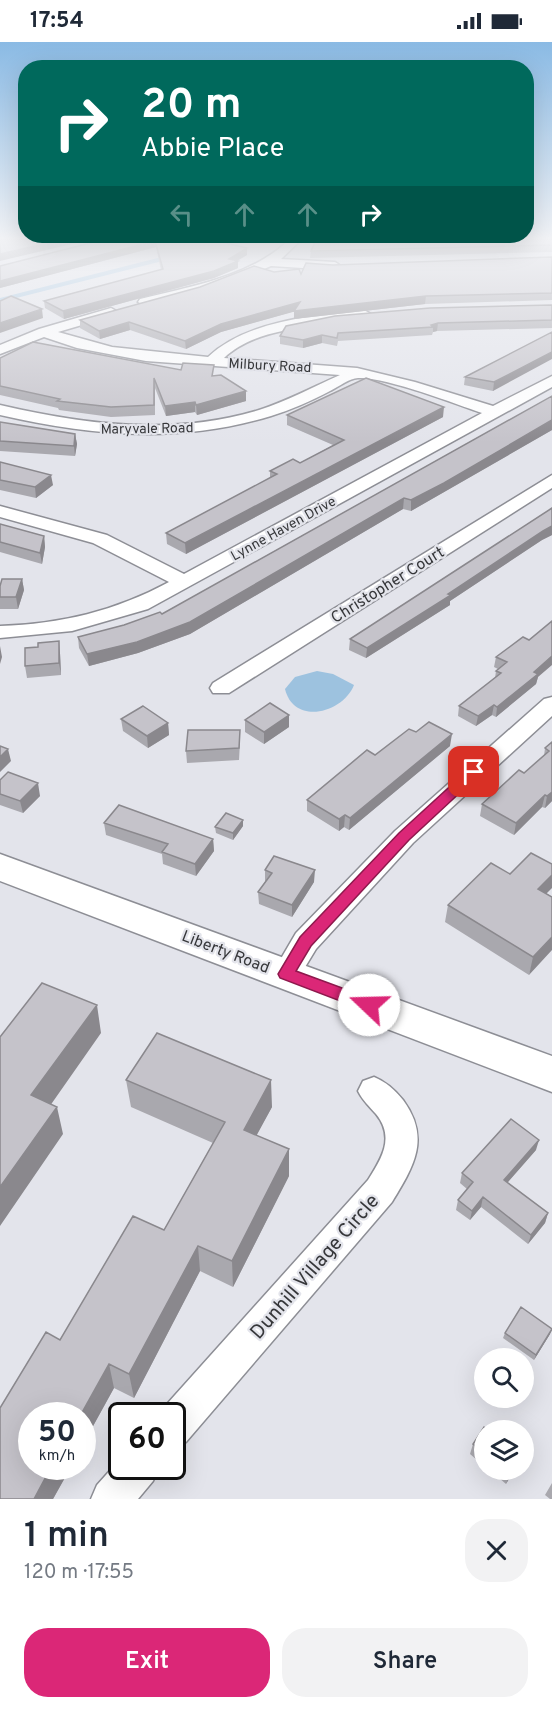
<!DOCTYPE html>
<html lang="en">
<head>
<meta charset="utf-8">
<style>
  :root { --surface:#fff; --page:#f2f2f3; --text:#1f2937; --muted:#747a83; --accent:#db2777 }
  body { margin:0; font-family:Overpass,sans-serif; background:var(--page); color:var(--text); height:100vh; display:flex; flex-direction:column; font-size:22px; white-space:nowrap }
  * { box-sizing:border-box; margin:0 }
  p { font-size:20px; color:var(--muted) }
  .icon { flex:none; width:33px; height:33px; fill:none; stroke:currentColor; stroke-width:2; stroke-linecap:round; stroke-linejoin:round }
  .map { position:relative; height:1457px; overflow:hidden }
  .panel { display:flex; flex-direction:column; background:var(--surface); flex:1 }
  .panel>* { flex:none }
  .hud { position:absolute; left:18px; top:18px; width:516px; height:183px; border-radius:24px; box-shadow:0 6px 24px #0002; background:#00695c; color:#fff; overflow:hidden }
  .tools { position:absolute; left:474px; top:1306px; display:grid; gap:12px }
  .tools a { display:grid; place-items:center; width:60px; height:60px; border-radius:50%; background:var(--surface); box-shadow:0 6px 24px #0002; font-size:30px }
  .speed { position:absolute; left:18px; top:1360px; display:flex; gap:12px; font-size:30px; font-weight:700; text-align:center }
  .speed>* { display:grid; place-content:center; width:78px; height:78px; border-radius:50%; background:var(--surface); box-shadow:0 6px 24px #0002; line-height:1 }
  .speed small { font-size:15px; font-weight:400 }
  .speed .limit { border:3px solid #111; border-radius:9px; background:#fff; color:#111 }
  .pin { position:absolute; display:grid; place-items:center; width:51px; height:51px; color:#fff; margin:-26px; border-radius:12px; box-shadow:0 3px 9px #0006 }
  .me { position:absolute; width:66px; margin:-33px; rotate:291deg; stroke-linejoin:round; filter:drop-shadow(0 0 4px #0008) }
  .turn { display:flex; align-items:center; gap:21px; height:126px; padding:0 24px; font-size:27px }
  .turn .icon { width:78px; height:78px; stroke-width:2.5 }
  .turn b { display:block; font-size:42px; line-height:51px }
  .lanes { display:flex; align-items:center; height:57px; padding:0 24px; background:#0003; justify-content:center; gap:30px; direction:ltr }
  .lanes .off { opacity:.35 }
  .round { display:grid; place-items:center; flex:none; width:63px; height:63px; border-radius:24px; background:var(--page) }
  .summary { display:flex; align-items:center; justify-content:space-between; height:102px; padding:0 24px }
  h1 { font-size:36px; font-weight:600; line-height:45px }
  .button { display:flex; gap:12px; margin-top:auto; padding:12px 24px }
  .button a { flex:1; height:69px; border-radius:24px; background:var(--accent); color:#fff; font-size:24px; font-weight:600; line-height:69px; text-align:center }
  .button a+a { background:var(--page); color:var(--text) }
  .status { display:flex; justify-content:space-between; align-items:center; height:42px; padding:0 30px; background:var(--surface); direction:ltr }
  .status svg { height:16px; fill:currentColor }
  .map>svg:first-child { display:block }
</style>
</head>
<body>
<div class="status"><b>17:54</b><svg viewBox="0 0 49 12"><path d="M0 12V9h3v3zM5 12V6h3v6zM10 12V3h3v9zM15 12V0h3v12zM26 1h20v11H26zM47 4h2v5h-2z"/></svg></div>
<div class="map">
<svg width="552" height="1457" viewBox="0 0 552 1457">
  <rect width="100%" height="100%" fill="#e3e4eb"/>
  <path fill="#9dc2df" d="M317,629l16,3 21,11c-11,28 -60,41 -69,4l10,-12z"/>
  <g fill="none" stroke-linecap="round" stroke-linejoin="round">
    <path stroke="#9dc2df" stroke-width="4" d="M219,201l128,-4
      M0,258l166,-42"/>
    <defs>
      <path id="street" d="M290,197h12l-21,20 54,3 6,4 -6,4 -64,-4 -40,17 -86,23 -7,-4 2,-3c52,-13 111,-22 150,-60z
        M111,266l7,4 -2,3 -58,17 54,15 96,10c38,-36 106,-42 156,-47l7,4 -2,3c-44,11 -110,7 -145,41l133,10 58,14 78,24 59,-30v11l-404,222 -76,22 -72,7v-12c61,-2 115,-15 169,-44l-76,-39 -93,-26v-11l107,29 77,39 298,-161c-26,-9 -99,-37 -124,-35 -8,0 -20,9 -28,13 -19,10 -39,19 -59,25 -91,28 -180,20 -271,-1v-10c86,20 173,31 259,5 28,-9 54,-23 81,-35l-194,-14 -69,-13 -33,-11 -44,17v-9l39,-16z
        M552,433v13l-323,205h-16l-3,-5 3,-5z
        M552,655v19l-139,127 -97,106 -20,33 -10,3 -10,-3 -4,-8 24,-41 99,-102 149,-132z
        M374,1035c12,5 20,12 29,23 28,38 11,66 -11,102l-206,240 -14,5v-31l-14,-2 210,-234c14,-22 27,-43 8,-66 -7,-8 -13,-13 -18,-23l5,-10z
        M122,1415v10h37l-6,14 -15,18h-47l6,-14z"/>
      <path id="primary" d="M0,812l552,202v36l-552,-211z"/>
    </defs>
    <use href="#street" stroke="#8d8e95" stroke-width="3"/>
    <use href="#primary" stroke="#8d8e95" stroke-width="3"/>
    <use href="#street" fill="#fff" fill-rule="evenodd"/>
    <use href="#primary" fill="#fff" fill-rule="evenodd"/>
  </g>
  <path fill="#a9a8ae" d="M106,197h103l38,16 -11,6h2v7l-24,10 -150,41 -19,-11 -1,-7 117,-31 -5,-23 -156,41v-22z
    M333,197h219v13l-242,6 1,-7 24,-8z
    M552,215v43l-127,4 -131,15 1,-8 -74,21 -35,17 -56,-19 -30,9 -20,-11v-8l194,-48 27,2 32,-9z
    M552,263v23l-115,3 -4,1 -1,3 -94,6 -1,5 -15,-3 -19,5 -23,-4v-8z
    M552,290l-59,59 -29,-6 1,-8z
    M0,316l181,12 33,6 32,15v10l-49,14 -2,-3 -29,4 -11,-28v27l-44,2 -52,-7 -1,-2 -58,-13z
    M552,354v34l-141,81 -8,-2 -213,125 -52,19 -49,13 -10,-18 -1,-11 46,-12 38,-11z
    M287,373l156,2 -257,137 -19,-10 -1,-11 104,-55v-7l30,-8 33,-18 -46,-20z
    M0,380l75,12 2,10 -2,12 -75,-5z
    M0,420l53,23 -17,13 -36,-8z
    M552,466v27l-10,5 -92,61v4l-84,53 -17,-8 1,-11z
    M0,482l44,12 1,11 -3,17 -42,-12z
    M22,537l2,11 -6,19h-18v-23z
    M529,598l9,37 -2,7 -40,33 -4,-2 -16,11 -18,-10 1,-10 36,-28 1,-7 2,-2 -4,-2 2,-10z
    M60,611l1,22 -34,3 -2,-12z
    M289,673v12l-25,17 -19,-12v-12z
    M121,677l47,4 1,12 -21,13 -25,-17z
    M416,690l34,14 -101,84 -5,-3 -5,4 -32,-20v-11l68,-45z
    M240,700l-1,18 -52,3 -1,-12z
    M552,700v59l-7,7 -3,-1 -28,28 -34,-19 2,-12 42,-31 20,-17 1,-8z
    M0,738l40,16 -17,17 -23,-8z
    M104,781l109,16 1,12 -18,25 -33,-12 -1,-10 -56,-19z
    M243,784l-10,14 -17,-7 -1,-6z
    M265,828l49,12 -22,35 -33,-13 -1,-12 7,-10z
    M547,852l5,3 -23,78 -84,-53 3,-17z
    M126,1038l146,27 -16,28 33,14v27l-56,111 -33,-16 -66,127 -20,-10 -61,111h-53l60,-159 104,-110 49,-87 -82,-36z
    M536,1108l-29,33 41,30 -3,10 -17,21 -47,-37 -11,13 -14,-10 2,-10 9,-11 -7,-6 2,-10z
    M505,1291l45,1 -16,26 -31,-22z
    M484,1389v35l-14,-12 3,-10z
    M490,1428h24l-8,14z
    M552,1441v16h-2l-5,-4z"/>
  <path fill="#8a888d" d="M65,197h28l-93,22v-7z
    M155,199l1,6 -156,41v-7z
    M247,206v7l-15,9 6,-3v7l-24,10 -150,41 -1,-8 166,-52z
    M426,254l-1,8 -131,15v-8z
    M300,260v8l-79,22 -35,17 -1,-8 36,-17z
    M42,267l1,9 -43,15v-10z
    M129,280l1,8 -30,9 -1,-8z
    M438,281l-1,8 -4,1v-5l-2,-2z
    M322,293v8l-19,5v-8z
    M552,310v7l-59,32 1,-9z
    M246,349v10l-49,14 -1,-10z
    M195,360v10l-29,4 -1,-10z
    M444,365l-1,10 -257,137 -1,-11z
    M552,378v10l-141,81v-11z
    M75,392l2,10 -2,12 -1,-10z
    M51,433l2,10 -17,13 -1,-11z
    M404,456l-1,11 -213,125 -52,19 -49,13 -2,-12z
    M552,484v9l-10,5 -92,61v4l-84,53 1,-10 176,-117z
    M44,494l1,11 -3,17 -2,-11z
    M22,537l2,11 -6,19 -2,-12z
    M59,599l1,12 1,22 -2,-12z
    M0,604l2,11 -2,7z
    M552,614v9l-14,12 -2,7 -40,33 1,-10 37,-35z
    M494,663l-2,10 -16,11 2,-10z
    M289,673v12l-25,17v-12z
    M168,681l1,12 -21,13 -1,-12z
    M452,692l-2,12 -101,84 1,-12z
    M8,707l3,12 -11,11v-15z
    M38,741l2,13 -17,17 -3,-12z
    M552,750v9l-7,7 2,-12z
    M545,753l-3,12 -28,28 2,-12z
    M345,773l-1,12 -5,4v-12z
    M243,778v6l-10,14v-7z
    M213,797l1,12 -18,25 -1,-12z
    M315,828l-1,12 -22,35v-12z
    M552,833v13l-18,18 4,-17z
    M552,895v13l-23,25 4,-18z
    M97,963l4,28 -63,90 -7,-28z
    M271,1038l1,27 -27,50 -1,-27z
    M57,1065l6,27 -63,92v-39z
    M539,1098l-3,10 -35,40 3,-10z
    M289,1107v27l-56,111 -1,-26z
    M483,1155l-2,10 -11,13 2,-9z
    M548,1171l-3,10 -17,21 3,-9z
    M198,1204l2,25 -66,127 -5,-24z
    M552,1287l-2,5 -16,26 2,-5z
    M109,1322l5,24 -32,58v-30h-2z
    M51,1425h20l-18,32h-19z
    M512,1428h2l-8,14 4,-10z"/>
  <path fill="#c5c3ca" stroke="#8a888d" stroke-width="1.5" d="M0,197h65l-65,15z
    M106,197h103l38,9 -18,11 9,2 -24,10 -151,40 -19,-10 119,-32 -8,-28 -155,40v-15z
    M336,197h216v6l-241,6 4,-9 23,1z
    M552,215v36l-126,3 -132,15 6,-9 -79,22 -36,17 -56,-19 -30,9 -19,-11 120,-33 54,-21 20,6 25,-3 2,5 5,-11 27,2z
    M11,254l31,13 -42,14v-22z
    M552,263v15l-114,3 -7,2 2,2 -95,6 -1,5 -15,-3 -19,5 -23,-4 6,-10 49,-10 95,-8z
    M552,290v20l-58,30 -29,-5z
    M33,300l148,28 2,-7 31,2 -2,11 9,-1 25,16 -50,14 -1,-3 -30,4 -11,-28v27l-43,2 -54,-6 3,-2 -60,-13v-28z
    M366,336l78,29 -259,136 -19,-10 111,-59 -7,-3 23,-12 7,4 44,-23 -57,-25z
    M552,354v24l-108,63 -33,17 -7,-2 -214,124 -53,20 -50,12 -9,-17 46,-12 36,-13 2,2z
    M0,380l75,12 -1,12 -74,-5z
    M0,420l51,13 -16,12 -35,-7z
    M552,466v18l-9,5 -95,63 3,1 -84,53 -17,-9z
    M0,482l44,12 -4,17 -40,-11z
    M2,537h20l-6,18h-16v-11z
    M552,579v35l-18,16 4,2 -41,33 -3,-2 -16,11 -19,-10 42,-33 -5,-2 11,-9 -11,-5 27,-20 6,3z
    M59,599v22l-34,3v-18l13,-1v-4z
    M270,661l19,12 -25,17 -19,-12z
    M143,664l25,17 -21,13 -26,-17z
    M429,680l23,12 -102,84 -5,-3 -6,4 -32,-19 60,-50 8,5 34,-26 7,3z
    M188,688h52l-1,18 -53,3z
    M552,700v50l-5,4 -2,-1 -29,28 -34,-19 37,-34 5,3 25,-22 -4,-3z
    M0,704l8,3 -8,8z
    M8,730l30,11 -18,18 -20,-7v-14z
    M119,763l94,34 -18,25 -33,-12 6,-8 -64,-21z
    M226,771l17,7 -10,13 -18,-6z
    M531,811l21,11v11l-14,14 14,8v40l-19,20 -85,-52 43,-42 19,11z
    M274,814l41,14 -23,35 -34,-13 14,-19 -7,-3z
    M42,941l55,22 -66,90 26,12 -57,80v-150z
    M157,991l114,47 -27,50 45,19 -57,112 -34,-15 -69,128 -20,-10 -29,52h-48v51h19l-17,32h-34v-91l46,-76 14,8 73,-124 31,14 61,-108 -99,-42z
    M511,1077l28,21 -35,40 44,33 -17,22 -48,-38 -11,14 -14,-11 15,-18 -11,-9z
    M521,1265l31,22 -16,26 -31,-22z
    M503,1384l6,5h-10z
    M484,1385l5,4h-5v22l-11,-9z
    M524,1401l3,3 -3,5z
    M504,1428h8l-2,4z"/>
  <linearGradient id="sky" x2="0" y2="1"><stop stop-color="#8abae4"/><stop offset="0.49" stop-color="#f2f3f6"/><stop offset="1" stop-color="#f2f3f6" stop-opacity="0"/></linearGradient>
  <rect width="552" height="401" fill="url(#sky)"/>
  <path fill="#db2777" stroke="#8e194d" stroke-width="1.5" d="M474,725l5,2v6l-70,65 -98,106 -15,25 79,29 2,5 -2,5 -6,2 -89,-34 -2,-4 22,-37 99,-104 70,-64z"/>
  <g text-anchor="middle" stroke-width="4.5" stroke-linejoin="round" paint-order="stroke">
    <g font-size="14" fill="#36373a" stroke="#e3e4eb">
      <text transform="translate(270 323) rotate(3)" y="5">Milbury Road</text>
      <text transform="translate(147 386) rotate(-1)" y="5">Maryvale Road</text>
      <text transform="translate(283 486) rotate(-29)" y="5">Lynne Haven Drive</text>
    </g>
    <g font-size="16" fill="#36373a" stroke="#e3e4eb">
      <text transform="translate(387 542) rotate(-32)" y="6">Christopher Court</text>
      <text transform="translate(226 909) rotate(21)" y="6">Liberty Road</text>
    </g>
    <g font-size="20" fill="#36373a" stroke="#e3e4eb">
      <text transform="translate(314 1224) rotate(-49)" y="7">Dunhill Village Circle</text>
    </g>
  </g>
</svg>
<div class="tools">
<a><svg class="icon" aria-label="search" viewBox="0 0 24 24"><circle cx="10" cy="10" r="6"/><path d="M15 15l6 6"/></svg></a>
<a><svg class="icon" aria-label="layers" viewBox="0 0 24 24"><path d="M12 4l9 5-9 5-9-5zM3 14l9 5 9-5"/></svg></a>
</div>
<div class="speed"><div>50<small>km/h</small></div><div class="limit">60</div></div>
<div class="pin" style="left:474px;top:730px;background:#d93025"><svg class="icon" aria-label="arrive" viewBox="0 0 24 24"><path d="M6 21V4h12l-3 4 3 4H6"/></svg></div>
<svg class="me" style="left:369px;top:963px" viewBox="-20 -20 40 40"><circle r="19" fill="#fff"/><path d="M0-13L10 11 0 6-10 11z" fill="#db2777"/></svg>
<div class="hud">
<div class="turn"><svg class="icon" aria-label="right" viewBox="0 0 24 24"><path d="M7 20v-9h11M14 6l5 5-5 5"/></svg><div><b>20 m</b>Abbie Place</div></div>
<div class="lanes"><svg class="icon off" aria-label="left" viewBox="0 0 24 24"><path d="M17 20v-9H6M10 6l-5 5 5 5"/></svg><svg class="icon off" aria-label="ahead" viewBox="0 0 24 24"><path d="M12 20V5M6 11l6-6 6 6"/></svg><svg class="icon off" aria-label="ahead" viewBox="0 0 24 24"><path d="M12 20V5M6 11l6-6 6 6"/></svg><svg class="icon" aria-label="right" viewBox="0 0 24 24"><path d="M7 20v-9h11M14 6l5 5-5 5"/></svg></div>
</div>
</div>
<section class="panel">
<div class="summary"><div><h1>1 min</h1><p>120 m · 17:55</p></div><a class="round"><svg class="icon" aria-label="close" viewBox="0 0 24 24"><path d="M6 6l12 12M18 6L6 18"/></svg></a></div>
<div class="button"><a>Exit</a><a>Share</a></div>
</section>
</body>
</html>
